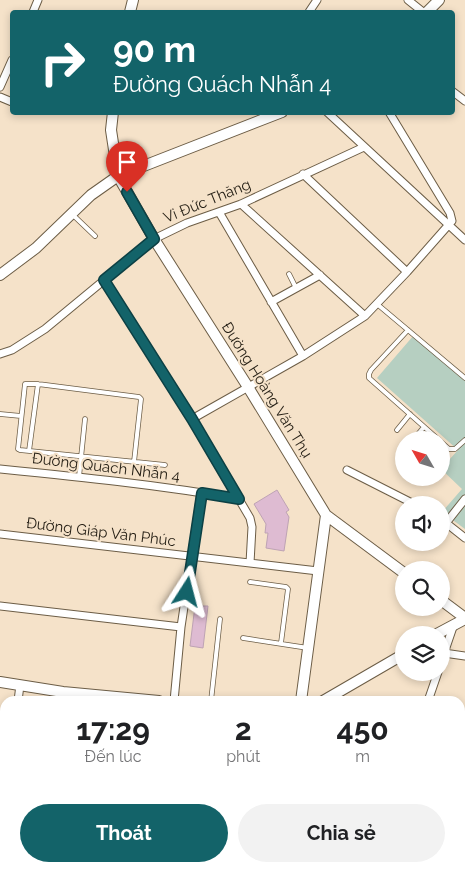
<!DOCTYPE html>
<html lang="vi">
<head>
<meta charset="utf-8">
<style>
  :root { --surface:#fff; --page:#f2f2f2; --text:#202124; --muted:#757577; --accent:#136369 }
  body { margin:0; font-family:Raleway,sans-serif; background:var(--page); color:var(--text); height:100vh; display:flex; flex-direction:column; font-size:19px; white-space:nowrap }
  * { box-sizing:border-box; margin:0 }
  p { font-size:16px; color:var(--muted) }
  .icon { flex:none; width:28px; height:28px; fill:none; stroke:currentColor; stroke-width:2; stroke-linecap:round; stroke-linejoin:round }
  .map { position:relative; flex:1; overflow:hidden }
  .panel { position:absolute; left:0px; top:696px; width:465px; height:176px; display:flex; flex-direction:column; background:var(--surface); border-radius:15px 15px 0 0; box-shadow:0 2px 8px #0003 }
  .panel>* { flex:none }
  .banner { position:absolute; left:10px; top:10px; width:445px; height:105px; border-radius:5px; box-shadow:0 2px 8px #0003; background:#136369; color:#fff; overflow:hidden }
  .needle { width:32px; rotate:309deg }
  .tools { position:absolute; left:395px; top:431px; display:grid; gap:10px }
  .tools a { display:grid; place-items:center; width:55px; height:55px; border-radius:50%; background:var(--surface); box-shadow:0 2px 8px #0003; font-size:25px }
  .pin { position:absolute; display:grid; place-items:center; width:42px; height:42px; color:#fff; margin:-51px -21px; border-radius:50% 50% 50% 0; rotate:-45deg; box-shadow:0 0 5px #0007 }
  .pin .icon { rotate:45deg }
  .me { position:absolute; width:55px; margin:-28px; rotate:9deg; stroke-linejoin:round; filter:drop-shadow(0 0 4px #0008) }
  .turn { display:flex; align-items:center; gap:18px; height:105px; padding:0 20px; font-size:22px }
  .turn .icon { width:65px; height:65px; stroke-width:2.5 }
  .turn b { display:block; font-size:35px; line-height:42px }
  .eta { display:flex; justify-content:space-evenly; align-items:center; height:85px; text-align:center }
  .eta b { font-size:30px; font-weight:700; line-height:35px }
  .primary-button { display:flex; gap:10px; margin-top:auto; padding:10px 20px }
  .primary-button a { flex:1; height:58px; border-radius:30px; background:var(--accent); color:#fff; font-size:20px; font-weight:700; line-height:58px; text-align:center }
  .primary-button a+a { background:var(--page); color:var(--text) }
  .map>svg:first-child { display:block }
</style>
</head>
<body>
<div class="map">
<svg width="465" height="872" viewBox="0 0 465 872">
  <rect width="100%" height="100%" fill="#f5e2c9"/>
  <path fill="#b6cfc1" d="M414,335l51,42v152l-23,-17 20,-23 -21,-20 17,-19 -81,-72z"/>
  <path fill="#debbd2" stroke="#bea3b4" d="M277,490l12,20 -3,2 3,5 -5,34 -18,-3 2,-15h-3l1,-9 -12,-20z
    M195,606h13l-5,42 -13,-2z
    M313,868h30l-1,4h-29z"/>
  <g fill="none" stroke-linecap="round" stroke-linejoin="round">
    <defs>
      <path id="lane" d="M73,215l22,21
        M289,274l7,14
        M377,304l88,74
        M408,330l-37,40 -2,4v4l70,62
        M0,414l21,2
        M397,430l13,-16
        M413,440l11,-13
        M441,442l8,7h6l10,-9
        M29,451l9,-67
        M134,462l7,-63 -2,-2 -101,-13h-13l-7,65 2,1 145,15
        M79,477l6,-58
        M250,582l36,5 2,2 -7,54
        M243,638l65,10
        M211,701l9,-82
        M309,872l1,-4
        M349,872l1,-4"/>
      <path id="street" d="M408,0l15,12
        M33,12l5,-12
        M309,12l8,-12
        M0,87l12,-27
        M452,91l13,10
        M0,97l12,5
        M327,112l138,128
        M303,174l104,98
        M241,204l124,112
        M219,212l84,144
        M104,280l88,139 58,99 2,9 -2,36
        M271,302l49,-27
        M0,354l12,-4 33,-21 109,-90 33,-16 54,-19 123,-57
        M192,419l111,-63 62,-40 42,-44 45,-51 -2,-8 -61,-101
        M0,469c80,8 160,16 239,30
        M347,470l69,35
        M441,519l24,19
        M446,523l19,-24
        M0,534l318,37
        M0,606l181,21
        M444,653l21,3
        M441,662l13,-38
        M18,701l2,-16
        M174,701l7,-74 20,-134
        M428,701l10,-29
        M0,842l5,-38
        M440,868l7,4
        M152,872l1,-4
        M214,872v-4
        M379,872v-4"/>
      <path id="secondary" d="M130,12l3,-12
        M427,12l12,-12
        M113,112l-2,18 7,46 36,63 94,148 78,128 -25,186
        M0,275l36,-27 55,-53 27,-19 164,-64
        M326,515l78,58
        M441,600l24,18
        M435,635l30,-16
        M0,682l63,10 96,9
        M323,701l81,-47
        M278,872v-4"/>
    </defs>
    <use href="#lane" stroke="#6c5d46" stroke-width="5.5"/>
    <use href="#street" stroke="#6c5d46" stroke-width="9"/>
    <use href="#secondary" stroke="#6c5d46" stroke-width="12"/>
    <use href="#lane" stroke="#fff" stroke-width="4"/>
    <use href="#street" stroke="#fff" stroke-width="7"/>
    <use href="#secondary" stroke="#fff" stroke-width="10"/>
  </g>
  <g fill="none" stroke-linecap="round" stroke-linejoin="round">
    <defs>
      <path id="route" d="M127,192l27,47 -50,41 88,139 47,80 -37,-6 -15,99"/>
    </defs>
    <use href="#route" stroke="#0c4044" stroke-width="12"/>
    <use href="#route" stroke="#136369" stroke-width="9"/>
  </g>
  <g text-anchor="middle" stroke-width="4" stroke-linejoin="round" paint-order="stroke">
    <g font-size="15" fill="#241e14" stroke="#f5e2c9">
      <text transform="translate(207 201) rotate(-22)" y="5">Vi Đức Thăng</text>
      <text transform="translate(267 390) rotate(58)" y="5">Đường Hoàng Văn Thụ</text>
      <text transform="translate(106 467) rotate(7)" y="5">Đường Quách Nhẫn 4</text>
      <text transform="translate(101 532) rotate(7)" y="5">Đường Giáp Văn Phúc</text>
    </g>
  </g>
</svg>
<div class="tools">
<a><svg class="needle" viewBox="-14 -14 28 28"><path d="M0-13l5 13h-10z" fill="#e53935"/><path d="M0 13l5-13h-10z" fill="#757577"/></svg></a>
<a><svg class="icon" aria-label="sound" viewBox="0 0 24 24"><path d="M4 9h4l5-4v14l-5-4H4zM17 9q2 3 0 6"/></svg></a>
<a><svg class="icon" aria-label="search" viewBox="0 0 24 24"><circle cx="10" cy="10" r="6"/><path d="M15 15l6 6"/></svg></a>
<a><svg class="icon" aria-label="layers" viewBox="0 0 24 24"><path d="M12 4l9 5-9 5-9-5zM3 14l9 5 9-5"/></svg></a>
</div>
<div class="pin" style="left:127px;top:192px;background:#d93025"><svg class="icon" aria-label="arrive" viewBox="0 0 24 24"><path d="M6 21V4h12l-3 4 3 4H6"/></svg></div>
<svg class="me" style="left:187px;top:592px" viewBox="-20 -20 40 40"><path d="M0-17L14 15 0 8-14 15z" fill="#136369" stroke="#fff" stroke-width="4"/></svg>
<div class="banner">
<div class="turn"><svg class="icon" aria-label="right" viewBox="0 0 24 24"><path d="M7 20v-9h11M14 6l5 5-5 5"/></svg><div><b>90 m</b>Đường Quách Nhẫn 4</div></div>
</div>
<section class="panel">
<div class="eta">
<div><b>17:29</b><p>Đến lúc</p></div>
<div><b>2</b><p>phút</p></div>
<div><b>450</b><p>m</p></div>
</div>
<div class="primary-button"><a>Thoát</a><a>Chia sẻ</a></div>
</section>
</div>
</body>
</html>
